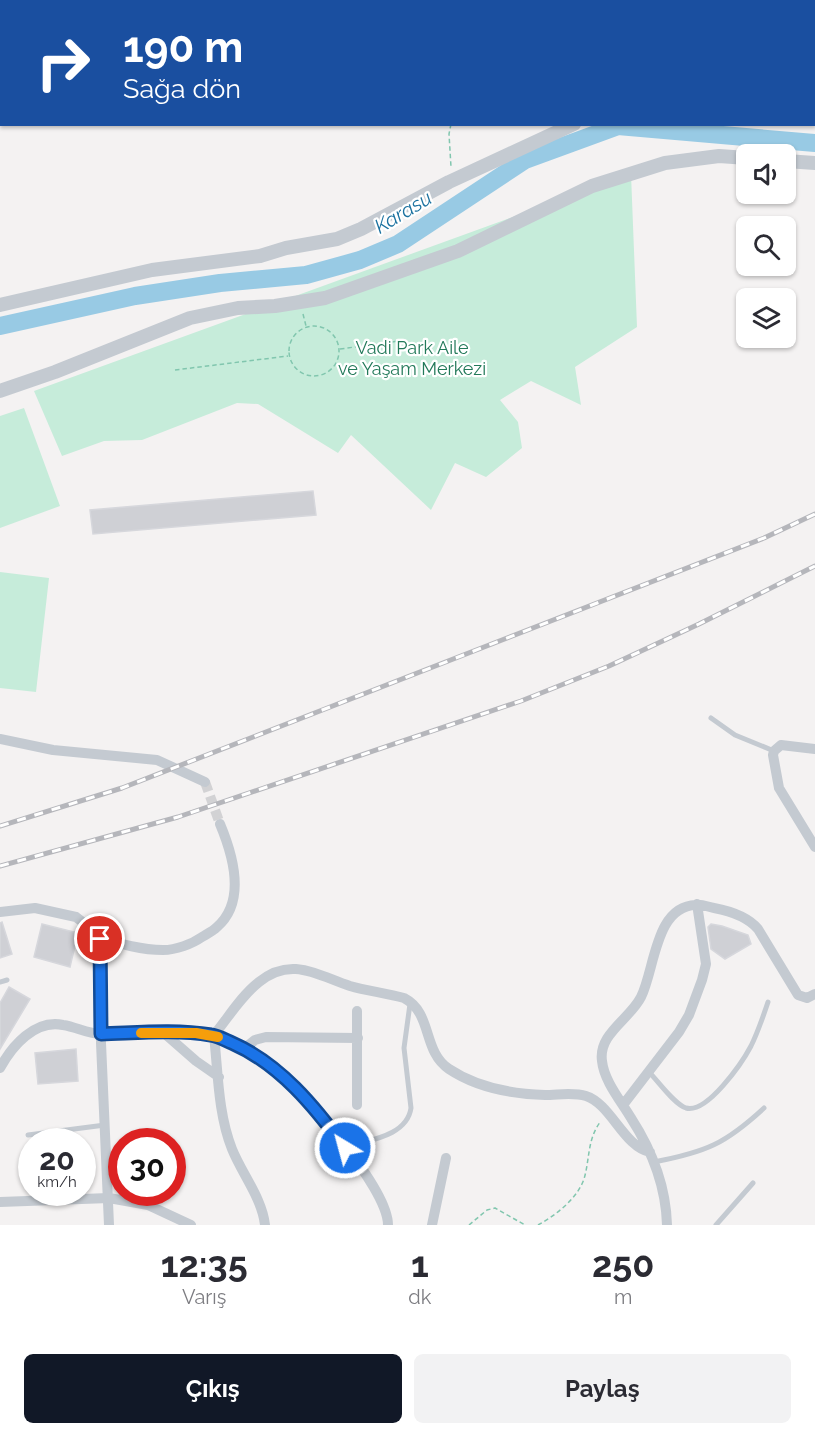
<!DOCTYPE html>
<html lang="tr">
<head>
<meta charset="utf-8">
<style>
  :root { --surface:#fff; --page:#f2f2f3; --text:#2b2b33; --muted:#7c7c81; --accent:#111827 }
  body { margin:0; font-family:Raleway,sans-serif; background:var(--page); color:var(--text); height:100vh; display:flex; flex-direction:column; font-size:22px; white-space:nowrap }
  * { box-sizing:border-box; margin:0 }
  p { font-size:20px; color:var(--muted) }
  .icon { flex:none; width:33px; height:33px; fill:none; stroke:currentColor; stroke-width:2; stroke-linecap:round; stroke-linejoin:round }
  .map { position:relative; height:1225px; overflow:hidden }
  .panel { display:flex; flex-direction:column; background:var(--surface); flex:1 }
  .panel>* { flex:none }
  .hud { position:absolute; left:0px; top:0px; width:816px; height:126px; box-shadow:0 2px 4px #0004; background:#1a4fa0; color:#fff; overflow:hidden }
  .tools { position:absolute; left:736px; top:144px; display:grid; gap:12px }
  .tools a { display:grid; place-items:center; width:60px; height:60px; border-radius:9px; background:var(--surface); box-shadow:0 2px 4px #0004; font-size:30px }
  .speed { position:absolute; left:18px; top:1128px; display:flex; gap:12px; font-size:30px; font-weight:700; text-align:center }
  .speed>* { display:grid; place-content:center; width:78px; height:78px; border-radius:50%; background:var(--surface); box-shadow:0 2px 4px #0004; line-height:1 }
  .speed small { font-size:15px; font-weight:400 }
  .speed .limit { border:9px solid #d22; background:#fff; color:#111 }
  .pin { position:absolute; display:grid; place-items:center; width:51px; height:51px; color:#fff; margin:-26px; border:3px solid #fff; border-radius:50%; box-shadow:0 2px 6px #0007 }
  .me { position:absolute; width:66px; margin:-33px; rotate:323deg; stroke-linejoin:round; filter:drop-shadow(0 0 4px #0008) }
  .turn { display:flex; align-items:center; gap:21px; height:126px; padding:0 24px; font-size:27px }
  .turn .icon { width:78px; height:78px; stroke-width:2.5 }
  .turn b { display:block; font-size:42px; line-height:51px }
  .eta { display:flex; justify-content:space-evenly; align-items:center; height:102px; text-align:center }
  .eta b { font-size:36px; font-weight:700; line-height:42px }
  .primary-button { display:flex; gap:12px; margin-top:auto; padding:12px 24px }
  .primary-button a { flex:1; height:69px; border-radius:9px; background:var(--accent); color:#fff; font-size:24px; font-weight:700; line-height:69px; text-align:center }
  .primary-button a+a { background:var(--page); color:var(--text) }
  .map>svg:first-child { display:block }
</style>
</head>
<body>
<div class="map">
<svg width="815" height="1225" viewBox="0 0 815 1225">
  <rect width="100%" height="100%" fill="#f4f2f2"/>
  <path fill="#c6ecda" d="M631,174l6,153 -62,40 6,38 -50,-24 -31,19 18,22 4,26 -36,29 -31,-14 -24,47 -80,-75 -13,18 -80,-49 -21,-1 -95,37 -38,1 -42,15 -28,-65z
    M24,408l36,98 -60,22v-112z
    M0,572l49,6 -13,114 -36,-4z"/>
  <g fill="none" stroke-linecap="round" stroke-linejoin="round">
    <path stroke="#98cae4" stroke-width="18" d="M0,326l135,-30 85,-13 86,-8 54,-15 38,-16 127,-84 93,-34 197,17"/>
  </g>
  <path fill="#cfd0d5" stroke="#d6d7dc" stroke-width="1.5" d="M313,491l3,24 -223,19 -3,-24z
    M2,922l10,32 -12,4v-35z
    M42,924l36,9 -8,34 -36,-10z
    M711,924l11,2 26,9 3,9 -26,15 -14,-10 -3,-22z
    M9,987l21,12 -30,50v-46z
    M76,1049l2,32 -40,3 -3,-31z"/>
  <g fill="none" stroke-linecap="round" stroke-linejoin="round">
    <path stroke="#d2d2d4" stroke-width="10" stroke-dasharray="10 5" stroke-linecap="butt" d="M205,782l15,42"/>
    <path stroke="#81c6ae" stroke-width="1.5" stroke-dasharray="4.5 3" stroke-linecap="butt" d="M371,0l2,2
      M446,0l8,2
      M382,2l3,-2
      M451,124l-2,10 2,33
      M303,314l3,12
      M289 351a25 25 0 1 1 50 0a25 25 0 1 1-50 0Z
      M340,349l66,-9
      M175,370l113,-14
      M469,1225l18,-15 8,-2 30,17
      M538,1225c18,-10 39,-26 46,-46 6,-20 3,-40 17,-58"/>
    <path stroke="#c4cad1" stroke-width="5" d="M711,718l24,17 39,16
      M0,982l7,-2
      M649,1072c9,9 25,32 37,36 21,6 56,-45 65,-62 7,-14 12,-29 17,-44
      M28,1135l77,-10
      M347,1147c22,-7 60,-11 64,-39l-7,-60 6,-44
      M654,1162c52,-10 71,-18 110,-54
      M716,1225l37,-42"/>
    <path stroke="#c4cad1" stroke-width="10" d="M478,2l2,-2
      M0,20h2
      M0,739l53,11 104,10 48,22
      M815,749l-34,-4 -7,6 -1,4 6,33 36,59
      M0,912l35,-4 41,9 13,10 11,11 1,105 8,182
      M100,938c21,6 42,12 63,12 13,0 29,-6 39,-13 5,-3 11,-6 15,-10 30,-26 16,-72 3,-103
      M357,1011v94
      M164,1033l32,28 23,16
      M245,1048l10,-8 11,-3 92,1
      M0,1068c12,-22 35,-49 63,-43 14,2 24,9 39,9 26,0 52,-1 78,-1 11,0 25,-1 36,3 18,6 36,16 52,28 31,23 120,123 120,161
      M623,1105l56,-73 10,-17 13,-35 4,-16 -9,-60
      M0,1202l109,-4 39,7 43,20
      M265,1225c-3,-27 -23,-51 -33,-76 -14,-35 -14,-77 -18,-114 14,-17 27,-39 45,-53 32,-26 58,-7 91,4 17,5 36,7 54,12 29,15 18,53 45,71 27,18 64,25 96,26 13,0 28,-3 41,1 25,8 38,51 64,56
      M432,1225l14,-67
      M667,1225c-1,-38 -16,-76 -36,-107 -10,-17 -27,-37 -29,-57 -4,-27 28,-42 39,-64 14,-28 14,-91 55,-92 6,-1 12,2 18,3 16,3 33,8 44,21l40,66 9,3 8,-4"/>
    <path stroke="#c4cad1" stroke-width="14" d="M814,111h1
      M786,161l29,2
      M0,305l152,-35 108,-14 26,-8 51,-9 24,-10 88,-47 125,-58
      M0,391l55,-19 135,-54 48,-10 37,-2 50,-8 133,-47 134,-65 73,-23 54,-7 28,2"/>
    <defs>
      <path id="rail" d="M0,826l122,-38 642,-250 51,-24
        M0,866l178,-49 343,-116 88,-35 90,-42 116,-58"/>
    </defs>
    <use href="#rail" stroke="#b5b6bb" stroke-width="5"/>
    <use href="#rail" stroke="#fff" stroke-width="3" stroke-dasharray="9" stroke-linecap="butt"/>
  </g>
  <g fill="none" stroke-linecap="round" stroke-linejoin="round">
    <defs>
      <path id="route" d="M100,939l1,95c35,-1 74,-5 110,1 7,1 14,5 21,8 48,21 83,64 113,105"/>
    </defs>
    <use href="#route" stroke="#114b97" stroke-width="15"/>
    <use href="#route" stroke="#1a73e8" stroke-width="10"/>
    <path stroke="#f59e0b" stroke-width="10" d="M141,1033h55l22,4"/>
  </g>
  <g text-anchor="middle" stroke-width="4.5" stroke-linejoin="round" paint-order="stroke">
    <g font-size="18" fill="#227959" stroke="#fff">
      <text x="412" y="354">Vadi Park Aile<tspan x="412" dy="21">ve Yaşam Merkezi</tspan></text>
    </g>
    <g font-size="20" font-style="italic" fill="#1c72a0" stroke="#fff">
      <text transform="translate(403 212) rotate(-31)" y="7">Karasu</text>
    </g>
  </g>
</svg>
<div class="tools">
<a><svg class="icon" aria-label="sound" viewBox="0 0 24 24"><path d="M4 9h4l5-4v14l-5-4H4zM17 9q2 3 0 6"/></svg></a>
<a><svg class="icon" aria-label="search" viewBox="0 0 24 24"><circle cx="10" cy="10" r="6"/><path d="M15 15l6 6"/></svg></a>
<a><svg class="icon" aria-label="layers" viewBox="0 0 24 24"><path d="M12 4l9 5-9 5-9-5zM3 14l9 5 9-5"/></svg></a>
</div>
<div class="speed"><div>20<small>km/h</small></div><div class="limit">30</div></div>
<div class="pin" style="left:100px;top:939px;background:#d93025"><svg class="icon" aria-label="arrive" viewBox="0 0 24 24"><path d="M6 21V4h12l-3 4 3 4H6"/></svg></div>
<svg class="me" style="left:345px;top:1148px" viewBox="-20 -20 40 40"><circle r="17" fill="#1a73e8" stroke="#fff" stroke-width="3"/><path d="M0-11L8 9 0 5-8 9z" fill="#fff"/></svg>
<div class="hud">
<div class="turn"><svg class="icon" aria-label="right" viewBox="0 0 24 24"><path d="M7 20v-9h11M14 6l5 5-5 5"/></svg><div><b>190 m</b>Sağa dön</div></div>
</div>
</div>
<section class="panel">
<div class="eta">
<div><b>12:35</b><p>Varış</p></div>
<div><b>1</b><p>dk</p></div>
<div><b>250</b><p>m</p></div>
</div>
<div class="primary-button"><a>Çıkış</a><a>Paylaş</a></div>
</section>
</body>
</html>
